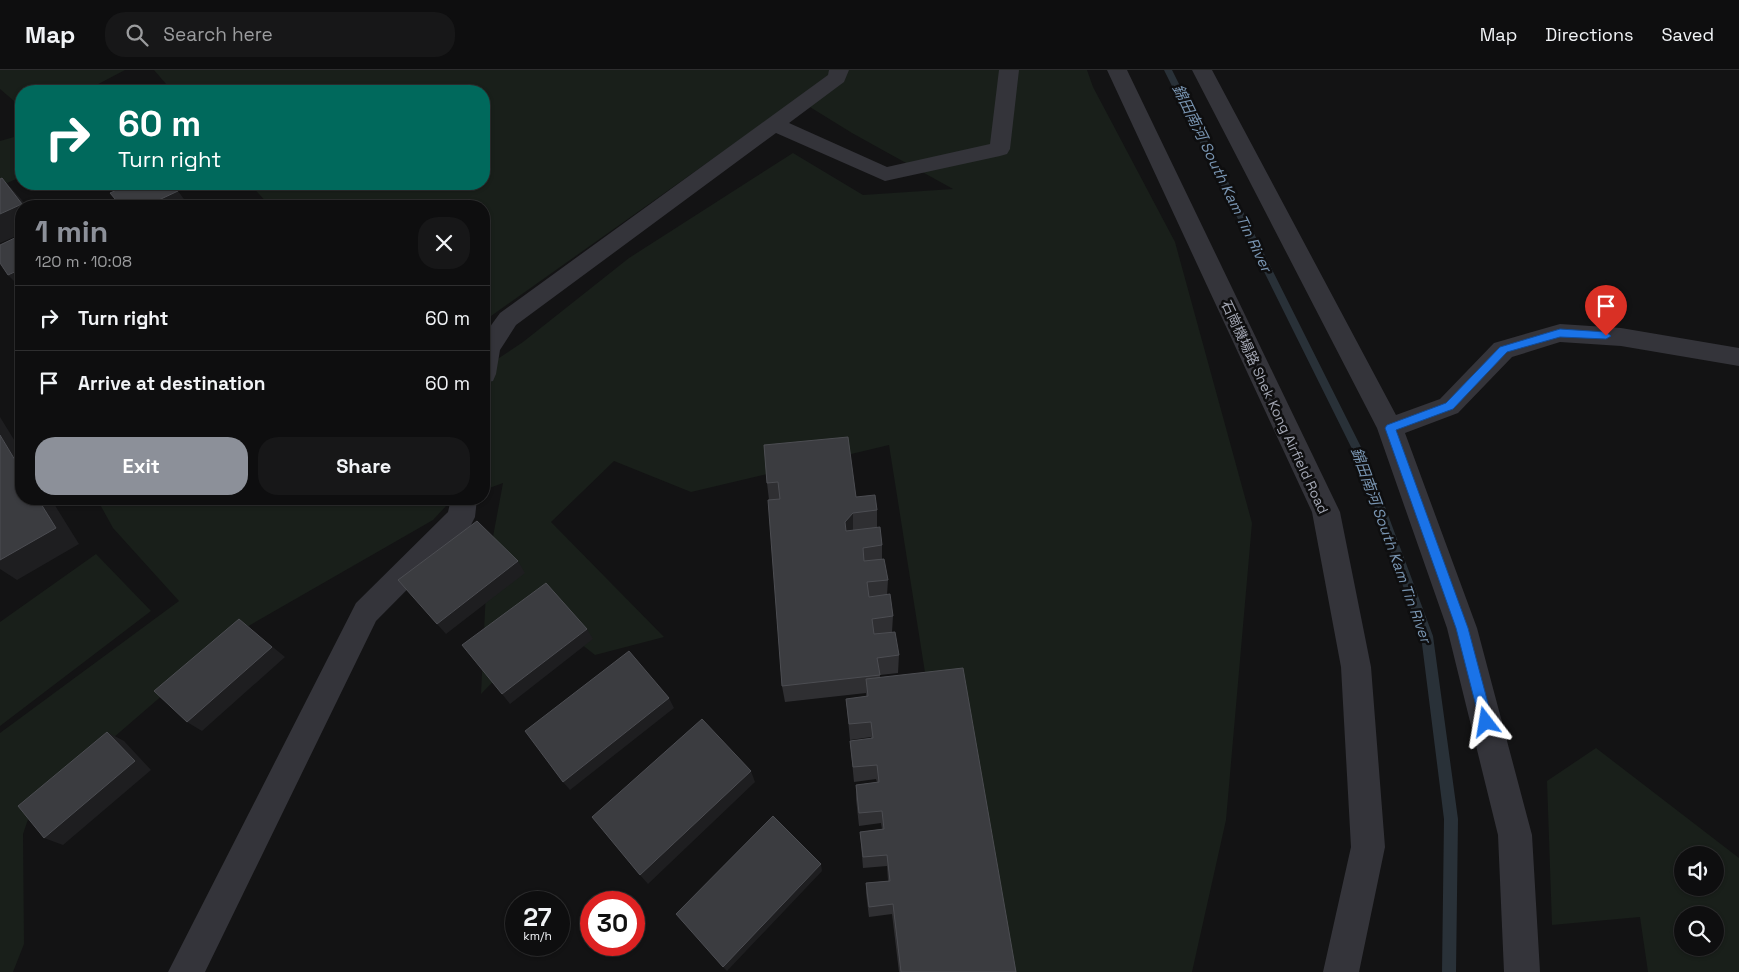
<!DOCTYPE html>
<html lang="en">
<head>
<meta charset="utf-8">
<style>
  :root { --surface:#0e0e0f; --page:#171718; --text:#f1f3f6; --muted:#9b9c9e; --line:#2e2e2f; --accent:#8c9099 }
  body { margin:0; font-family:"Space Grotesk","Noto Sans TC",sans-serif; background:var(--page); color:var(--text); height:100vh; display:flex; flex-direction:column; font-size:19px; white-space:nowrap }
  * { box-sizing:border-box; margin:0 }
  p { font-size:16px; color:var(--muted) }
  .icon { flex:none; width:28px; height:28px; fill:none; stroke:currentColor; stroke-width:2; stroke-linecap:round; stroke-linejoin:round }
  .map { position:relative; flex:1; overflow:hidden }
  .side { position:absolute; left:15px; top:130px; width:475px; height:305px; display:flex; flex-direction:column; background:var(--surface); border-radius:20px; box-shadow:0 1px 4px #0004,0 0 0 1px var(--line) }
  .side>* { flex:none }
  .top-card { position:absolute; left:15px; top:15px; width:475px; height:105px; border-radius:20px; box-shadow:0 1px 4px #0004,0 0 0 1px var(--line); background:#00695c; color:#fff; overflow:hidden }
  .tools { position:absolute; left:1674px; top:776px; display:grid; gap:10px }
  .tools a { display:grid; place-items:center; width:50px; height:50px; border-radius:50%; background:var(--surface); box-shadow:0 1px 4px #0004,0 0 0 1px var(--line); font-size:25px }
  .speed { position:absolute; left:505px; top:821px; display:flex; gap:10px; font-size:25px; font-weight:700; text-align:center }
  .speed>* { display:grid; place-content:center; width:65px; height:65px; border-radius:50%; background:var(--surface); box-shadow:0 1px 4px #0004,0 0 0 1px var(--line); line-height:1 }
  .speed small { font-size:12px; font-weight:400 }
  .speed .limit { border:8px solid #d22; background:#fff; color:#111 }
  .pin { position:absolute; display:grid; place-items:center; width:42px; height:42px; color:#fff; margin:-51px -21px; border-radius:50% 50% 50% 0; rotate:-45deg; box-shadow:0 0 5px #0007 }
  .pin .icon { rotate:45deg }
  .me { position:absolute; width:55px; margin:-28px; rotate:346deg; stroke-linejoin:round; filter:drop-shadow(0 0 4px #0008) }
  .turn { display:flex; align-items:center; gap:18px; height:105px; padding:0 20px; font-size:22px }
  .turn .icon { width:65px; height:65px; stroke-width:2.5 }
  .turn b { display:block; font-size:35px; line-height:42px }
  .round { display:grid; place-items:center; flex:none; width:52px; height:52px; border-radius:20px; background:var(--page) }
  .head { display:flex; align-items:center; justify-content:space-between; height:85px; padding:0 20px }
  h1 { font-size:30px; font-weight:800; line-height:38px; color:var(--accent) }
  .action { display:flex; gap:10px; margin-top:auto; padding:10px 20px }
  .action a { flex:1; height:58px; border-radius:20px; background:var(--accent); color:#fff; font-size:20px; font-weight:800; line-height:58px; text-align:center }
  .action a+a { background:var(--page); color:var(--text) }
  ul { padding:0; list-style:none }
  li { display:flex; align-items:center; gap:15px; height:65px; padding:0 20px; border-top:1px solid var(--line) }
  li div { flex:1 }
  li b { display:block; font-size:19px }
  li em { font-style:normal }
  header { display:flex; align-items:center; gap:30px; box-sizing:border-box; height:70px; padding:0 25px; background:var(--surface); border-bottom:1px solid var(--line) }
  header strong { font-size:24px }
  nav { display:flex; gap:28px; margin-inline-start:auto; font-size:18px }
  .search { width:350px; height:45px; background:var(--page); display:flex; align-items:center; gap:12px; box-sizing:border-box; padding:0 18px; border-radius:20px; color:var(--muted); font-size:19px }
  .map>svg:first-child { display:block }
</style>
</head>
<body>
<header>
<strong>Map</strong>
<div class="search"><svg class="icon" aria-label="search" viewBox="0 0 24 24"><circle cx="10" cy="10" r="6"/><path d="M15 15l6 6"/></svg>Search here</div>
<nav><a>Map</a><a>Directions</a><a>Saved</a></nav>
</header>
<div class="map">
<svg width="1739" height="902" viewBox="0 0 1739 902">
  <rect width="100%" height="100%" fill="#131314"/>
  <path fill="#191f1a" fill-rule="evenodd" d="M0,0h125l-40,21h-64v16l-21,-18z
    M154,0h933l6,17 82,155 77,281 -26,297 -34,152h-202l-42,-154 -59,-373 -198,47 -77,-31 -63,61 113,115 -69,18 -43,-34 -71,73 6,-125 16,-86 -19,7v-122l39,-26 106,-84 164,-105 70,42 90,-6 -101,-56 -55,-34 -313,222v-115h-214l-20,-22h234v-93h-312z
    M21,65v42l-21,9v-45z
    M97,429h366l-17,7 -13,14 -202,116 -199,172 -9,26 1,110 -11,28h-13v-239l179,-132 -66,-73z
    M96,484l55,57 -151,115v-104z
    M1596,678l143,110v114h-91l-8,-55 -88,8 -5,-144zM1682,785h33v33h-33zM1682,845h33v33h-33z"/>
  <g fill="none" stroke-linecap="round" stroke-linejoin="round">
    <path fill="#293138" fill-rule="evenodd" d="M1164,0h8l196,391 65,175 25,183 -2,153h-14l2,-153 -23,-183 -63,-175z"/>
    <path fill="#34343a" fill-rule="evenodd" d="M829,0h20l-5,12 -55,41 98,44 103,-23 9,-74h20l-9,79 -3,5 -7,2 -115,25 -109,-48 -260,192 -16,25 -4,24 -3,7 -9,2v-48l16,-22 328,-238z
      M1107,0h20l213,442 31,155 14,180 -26,125h-36l28,-125 -10,-180 -29,-155z
      M1192,0h20l184,345 44,-16 54,-56 66,-19 61,4 118,20v18l-118,-20 -61,-4 -48,15 -54,56 -53,20 72,195 55,207 8,137h-36l-6,-137 -51,-207 -70,-200z
      M451,429h26l-2,18 -4,8 -95,96 -171,351h-37l188,-369 92,-91z"/>
  </g>
  <path fill="#2f2f32" d="M764,375l92,52 21,13v18l5,17v14l6,21 -1,15 6,21 -1,16 7,23 -1,18 -18,2v2l136,295h-117l-7,-58 -23,3 -3,-24v-10l22,-2 -1,-15 -24,2 -3,-36 22,-3 -1,-6 -22,3 -3,-27v-14l21,-3 -1,-3 -22,3 -4,-41 21,-2v-2l-21,3 -4,-41 20,-2v-4l-81,9 -3,-16 -13,-186 -2,-17z"/>
  <path fill="#1e1e20" d="M2,108l19,21 6,7h-6v28l-21,9v-29z
    M178,121l11,15h-43z
    M21,199v19l-13,-13z
    M0,347l21,34v19l-21,-35z
    M38,429h13l28,45 -62,36 -17,-11v-9z
    M853,443v20l-7,9 -1,-20z
    M518,491l7,12 -79,61 -9,-10z
    M239,549l46,38 -83,74 -15,-9z
    M587,559l6,10 -83,65 -8,-10z
    M669,628l5,10 -104,82 -7,-8z
    M107,662l17,9 27,29 -88,75 -19,-7z
    M751,701l4,11 -107,102 -8,-9z
    M821,794l1,7 -95,100 -4,-4z"/>
  <path fill="#3b3c40" stroke="#4c4d52" d="M2,108l20,26 -22,10v-35z
    M130,114h41l7,7 -32,15h-25l-11,-13z
    M219,132l4,4h-13z
    M21,165v34l-13,6 -8,-12v-18z
    M0,365l21,35v29h17l18,29 -56,32z
    M848,367l8,60 19,-2 2,15 -24,3 -8,9 1,9 34,-4 2,18 -19,3 1,13 20,-2 4,21 -21,2 2,15 21,-3 3,22 -21,3 2,15 21,-2 4,23 -22,3 3,17 -98,11 -14,-186 12,-1 -2,-17 -11,1 -3,-38z
    M477,451l41,40 -81,63 -39,-44z
    M546,513l41,46 -85,65 -40,-49z
    M239,549l33,28 -85,75 -33,-31z
    M629,581l40,47 -106,84 -38,-51z
    M963,598l53,304h-115l-8,-68 -24,3 -3,-24 24,-2 -3,-26 -24,2 -3,-25 24,-3 -2,-18 -23,2 -3,-28 23,-3 -2,-17 -24,2 -3,-26 23,-3 -2,-16 -22,2 -3,-25 22,-3 -2,-17z
    M702,649l49,52 -111,104 -48,-58z
    M107,662l28,29 -91,77 -26,-32z
    M773,746l48,48 -98,103 -47,-53z"/>
  <path fill="#1a73e8" stroke="#114b97" d="M1560,259l46,3 5,4 -5,3 -46,-2 -53,15 -54,57 -57,21 72,198 25,94 -2,5 -5,2 -4,-2 -2,-5 -24,-94 -71,-200 2,-3 59,-22 54,-56z"/>
  <g text-anchor="middle" stroke-width="5" stroke-linejoin="round" paint-order="stroke">
    <g font-size="14" fill="#a4a8b5" stroke="#0e0e0f">
      <text transform="translate(1275 337) rotate(65)" y="5">石崗機場路 Shek Kong Airfield Road</text>
    </g>
    <g font-size="15" font-style="italic" fill="#7995b2" stroke="#0e0e0f">
      <text transform="translate(1222 108) rotate(64)" y="5">錦田南河 South Kam Tin River</text>
      <text transform="translate(1391 475) rotate(70)" y="5">錦田南河 South Kam Tin River</text>
    </g>
  </g>
</svg>
<div class="tools">
<a><svg class="icon" aria-label="sound" viewBox="0 0 24 24"><path d="M4 9h4l5-4v14l-5-4H4zM17 9q2 3 0 6"/></svg></a>
<a><svg class="icon" aria-label="search" viewBox="0 0 24 24"><circle cx="10" cy="10" r="6"/><path d="M15 15l6 6"/></svg></a>
</div>
<div class="speed"><div>27<small>km/h</small></div><div class="limit">30</div></div>
<div class="pin" style="left:1606px;top:266px;background:#d93025"><svg class="icon" aria-label="arrive" viewBox="0 0 24 24"><path d="M6 21V4h12l-3 4 3 4H6"/></svg></div>
<svg class="me" style="left:1486px;top:652px" viewBox="-20 -20 40 40"><path d="M0-17L14 15 0 8-14 15z" fill="#1a73e8" stroke="#fff" stroke-width="4"/></svg>
<div class="top-card">
<div class="turn"><svg class="icon" aria-label="right" viewBox="0 0 24 24"><path d="M7 20v-9h11M14 6l5 5-5 5"/></svg><div><b>60 m</b>Turn right</div></div>
</div>
<section class="side">
<div class="head"><div><h1>1 min</h1><p>120 m · 10:08</p></div><a class="round"><svg class="icon" aria-label="close" viewBox="0 0 24 24"><path d="M6 6l12 12M18 6L6 18"/></svg></a></div>
<ul>
<li><svg class="icon" aria-label="right" viewBox="0 0 24 24"><path d="M7 20v-9h11M14 6l5 5-5 5"/></svg><div><b>Turn right</b></div><em>60 m</em></li>
<li><svg class="icon" aria-label="arrive" viewBox="0 0 24 24"><path d="M6 21V4h12l-3 4 3 4H6"/></svg><div><b>Arrive at destination</b></div><em>60 m</em></li>
</ul>
<div class="action"><a>Exit</a><a>Share</a></div>
</section>
</div>
</body>
</html>
